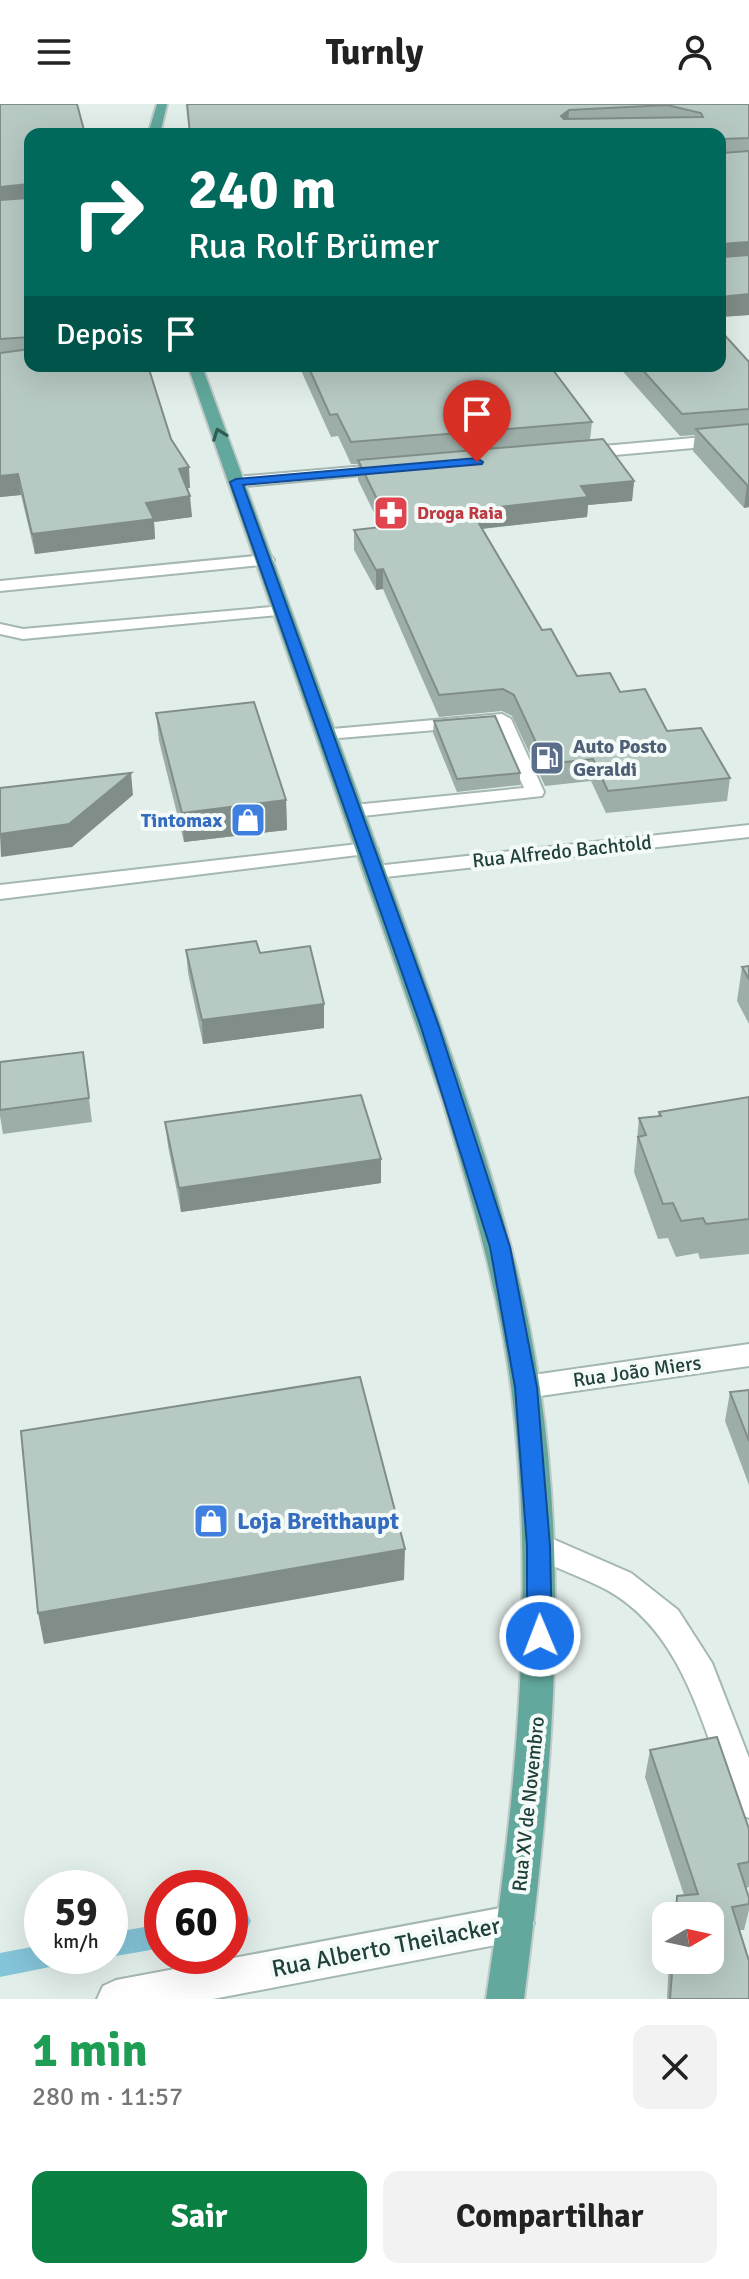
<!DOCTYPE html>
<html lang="pt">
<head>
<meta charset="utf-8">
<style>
  :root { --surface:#fff; --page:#f2f2f2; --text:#222; --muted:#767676; --accent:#0b8043 }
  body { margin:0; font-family:Signika,sans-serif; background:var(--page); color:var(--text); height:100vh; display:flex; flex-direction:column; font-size:30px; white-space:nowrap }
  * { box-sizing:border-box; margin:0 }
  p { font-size:26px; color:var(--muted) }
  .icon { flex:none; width:44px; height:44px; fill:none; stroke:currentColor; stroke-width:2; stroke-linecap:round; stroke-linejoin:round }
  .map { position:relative; height:1895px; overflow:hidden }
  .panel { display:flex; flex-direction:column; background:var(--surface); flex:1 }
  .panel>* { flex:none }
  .hud { position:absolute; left:24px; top:24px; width:702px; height:244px; border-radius:16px; box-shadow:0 8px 32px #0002; background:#00695c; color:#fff; overflow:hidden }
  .needle { width:52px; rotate:81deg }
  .buttons { position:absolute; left:652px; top:1798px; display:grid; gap:16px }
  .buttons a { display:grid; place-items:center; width:72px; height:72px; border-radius:16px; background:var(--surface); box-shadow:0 8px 32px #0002; font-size:40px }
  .speed { position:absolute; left:24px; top:1766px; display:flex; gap:16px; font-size:40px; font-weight:700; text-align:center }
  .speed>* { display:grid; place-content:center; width:104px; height:104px; border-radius:50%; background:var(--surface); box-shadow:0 8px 32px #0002; line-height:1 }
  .speed small { font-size:20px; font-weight:400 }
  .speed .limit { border:12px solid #d22; background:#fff; color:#111 }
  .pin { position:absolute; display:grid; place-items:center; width:68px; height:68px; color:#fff; margin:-82px -34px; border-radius:50% 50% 50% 0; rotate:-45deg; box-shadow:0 0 8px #0007 }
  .pin .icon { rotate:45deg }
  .me { position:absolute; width:88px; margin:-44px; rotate:359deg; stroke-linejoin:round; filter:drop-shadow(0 0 6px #0008) }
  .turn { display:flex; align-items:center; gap:28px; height:168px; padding:0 32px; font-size:36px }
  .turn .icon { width:104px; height:104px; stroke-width:2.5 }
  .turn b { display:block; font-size:56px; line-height:68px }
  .then { display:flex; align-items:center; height:76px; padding:0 32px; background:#0003; gap:16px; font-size:30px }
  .round { display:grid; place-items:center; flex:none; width:84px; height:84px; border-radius:16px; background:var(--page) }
  .overview { display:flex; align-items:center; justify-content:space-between; height:136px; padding:0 32px }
  h1 { font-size:48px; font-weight:800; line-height:60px; color:#1e9e55 }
  .button { display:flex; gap:16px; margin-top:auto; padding:16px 32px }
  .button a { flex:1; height:92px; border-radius:16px; background:var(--accent); color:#fff; font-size:32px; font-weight:800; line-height:92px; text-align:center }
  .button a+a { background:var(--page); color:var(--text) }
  header { display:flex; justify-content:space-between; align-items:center; height:104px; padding:0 32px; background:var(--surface); font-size:36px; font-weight:800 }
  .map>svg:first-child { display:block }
</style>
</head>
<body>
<header><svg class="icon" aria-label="menu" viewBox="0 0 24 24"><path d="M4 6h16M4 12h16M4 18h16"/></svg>Turnly<svg class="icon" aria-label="person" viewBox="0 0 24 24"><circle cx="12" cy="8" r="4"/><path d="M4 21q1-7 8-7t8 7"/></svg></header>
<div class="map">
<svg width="749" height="1895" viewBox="0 0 749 1895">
  <rect width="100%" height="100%" fill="#e2eeea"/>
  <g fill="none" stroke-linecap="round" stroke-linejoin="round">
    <path fill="#85c5d9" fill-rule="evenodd" d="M239,1805l8,4 4,8 -4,8 -17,6v-24z
      M162,1820v24l-52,9 -3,-1h3v-23z
      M42,1841v11h21l-3,9 -60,12v-24z"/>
    <defs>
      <path id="service" d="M283,502l8,5 -2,3 -266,25 -23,-5v-10l23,5z
        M502,610l9,5 33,73 -2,4 -188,21 -9,-6 9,-6 170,-17 -28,-63 -169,14 -9,-5 3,-4z"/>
      <path id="minor" d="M749,329v10l-168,15 -8,-5 8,-5z
        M389,360l8,5 -2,3 -159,15 -8,-5 8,-5z
        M749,721v12l-373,41 -11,-6 11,-6z
        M367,739l7,2 4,4 -4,4 -374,46v-14z
        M539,1429l92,40 47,37 34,53 37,95v60l-12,-5c-34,-77 -49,-178 -130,-223 -25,-13 -53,-23 -79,-35l-4,-9 4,-9z
        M516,1801l13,5 5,13 -5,13 -13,5 -303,58h-116l6,-13 13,-6z"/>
      <path id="tertiary" d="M265,451l6,1 3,4 -3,4 -271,27v-10z
        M749,1240v22l-223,32 -10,-3 -4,-8 4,-8 10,-3z"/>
      <path id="primary" d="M157,0h10l-7,30h-12z
        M188,262h14c68,186 136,372 203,559 54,152 112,304 135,464 30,202 10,409 -16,610h-38c30,-200 50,-403 26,-605 -12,-100 -41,-198 -70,-295z"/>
    </defs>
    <use href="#service" stroke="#a4b7b2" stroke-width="4"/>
    <use href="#minor" stroke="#a4b7b2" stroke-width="4"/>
    <use href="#tertiary" stroke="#a4b7b2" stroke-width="4"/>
    <use href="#primary" stroke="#c1cac8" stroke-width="4"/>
    <use href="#service" fill="#fff" fill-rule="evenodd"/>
    <use href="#minor" fill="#fff" fill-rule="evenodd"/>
    <use href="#tertiary" fill="#fff" fill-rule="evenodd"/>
    <use href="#primary" fill="#62a89c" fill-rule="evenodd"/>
  </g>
  <path fill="#9dada8" d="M0,0l30,30v232l141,73 19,49h-3l5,29 -38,5 1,17 -120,15 -14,-59 -21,2z
    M187,0h562v211l-29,2v-183h-530z
    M749,258v145l-5,1 -51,-57 2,-16 -15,1 -62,-70h102z
    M299,262h251l42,56 -2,18 44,41 -2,20 -44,4 -1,12 -105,12 60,101 35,46 43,16 47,39 63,47 -3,23 -121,12 -15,-32 -46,5 -33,-70 -10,-5 -63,6 -56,-128 -7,1 -22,-40v-20l27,-3 -23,-47v-16h-7l-13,-28 -7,1z
    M156,609l130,87 1,30 -103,12 -25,-101z
    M434,617l86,52v12l-63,7 -24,-59z
    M186,846l74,3 64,75 -121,16 -15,-71z
    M749,862v58l-12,-23 5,-34z
    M83,948l9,70 -89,12 -3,-18v-54z
    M749,993v157l-49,5 -2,-6 -22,4 -8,-19 -10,1 -24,-67 5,-54 19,-2 1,-4z
    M165,1018l216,37v24l-200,29 -13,-66z
    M749,1286v95l-24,-64 5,-29z
    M650,1646l99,79v58l-3,1 3,10v12l-5,20h-5l10,69h-82l2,-39h41v-44h-37l4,-20 7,-1 -39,-118z"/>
  <path fill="#808d88" d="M569,6l-1,18 -7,-12z
    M28,80l2,17 -30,3v-17z
    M749,138v19l-29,3v-20z
    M749,190v21l-29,2v-20z
    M189,363l1,21 -10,1 -1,-20z
    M18,370l3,21 -21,2v-21z
    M634,377l-2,20 -44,4 -1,12 -117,13 1,-20 110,-24z
    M747,381h2v22l-5,1z
    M190,392l2,21 -38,5 1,17 -120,15 -3,-20 114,-31z
    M383,465v20l-7,1v-20z
    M131,669l2,22 -61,52 -71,10 -1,-23z
    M286,696l1,30 -103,12 -2,-29z
    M324,900v24l-121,16 -1,-24z
    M381,1055v24l-200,29 -2,-24z
    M405,1445l-1,31 -360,64 -6,-31z"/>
  <path fill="#b7c9c3" stroke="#808d88" stroke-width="2" fill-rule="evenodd" d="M0,0h77l8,30h-55v57l-2,-7 -28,3z
    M187,0h562v34l-27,1 -2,7v-12h-530zM667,1l34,8 2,4 -139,2 -3,-3 8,-6z
    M720,47l2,2 27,-2v91l-29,2z
    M30,92v142v-1l-30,2v-139l28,-2z
    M720,151l2,2 27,-2v39l-29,3z
    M720,226l29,32v47l-67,5 -43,-48h81z
    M30,245v17h118l23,73 18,28 -10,2 11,27 -44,7 8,16 -122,15 -14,-60 -18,2v-123z
    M308,262h242l42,56 -241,20 -14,-28 -7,1z
    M749,320v61h-2l-51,-56z
    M603,335l31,42 -53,5 7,11 -117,13 71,120 9,-1 26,47 33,-3 10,19 25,-3 22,42 34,-3 29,50 -122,13 -15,-32 -47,5 -32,-69 -11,-6 -64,6 -56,-126 -7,1 -22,-40 36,-4 -32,-66z
    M254,598l32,98 -104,13 -26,-100z
    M495,612l25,57 -63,6 -23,-58z
    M131,669l-62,51 -69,10v-46z
    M256,837l4,12 50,-7 14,58 -122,16 -16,-70z
    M749,862v13l-7,-12z
    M83,948l6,46 -89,12v-48z
    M361,991l20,64 -202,29 -14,-66z
    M749,993v122l-43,5 -3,-6 -22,3 -8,-18 -10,1 -25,-67 8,-2 -7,-17 22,-2 -2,-4z
    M360,1273l45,172 -367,64 -17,-182z
    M749,1286v51l-19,-49z
    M717,1633l32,92v33l-11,2 11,34v6l-17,3 17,54v38h-79l3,-39h37v-44h-34l1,-20 21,-2 -48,-144z"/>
  <defs><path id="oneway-chevron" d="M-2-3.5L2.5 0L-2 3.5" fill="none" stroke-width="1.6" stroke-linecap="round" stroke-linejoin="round" transform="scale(2)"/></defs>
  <use stroke="#305b53" href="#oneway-chevron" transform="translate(219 330) rotate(-110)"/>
  <path fill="#1a73e8" stroke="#114b97" stroke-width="2" d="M477,354l6,4 -1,2 -239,21 196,542 71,220 27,140 13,159 2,90 -4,8 -8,3 -9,-3 -4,-8v-90l-12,-159 -25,-140 -69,-220 -191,-545 6,-3z"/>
  <defs>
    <symbol id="pharmacy-square" viewBox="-11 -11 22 22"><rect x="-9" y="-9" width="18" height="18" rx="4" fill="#e0444e" stroke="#f3faf7"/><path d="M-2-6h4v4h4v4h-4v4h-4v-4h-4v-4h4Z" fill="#fff"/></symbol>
    <symbol id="fuel-square" viewBox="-11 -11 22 22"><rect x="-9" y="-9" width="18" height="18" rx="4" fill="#5c6f8a" stroke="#f3faf7"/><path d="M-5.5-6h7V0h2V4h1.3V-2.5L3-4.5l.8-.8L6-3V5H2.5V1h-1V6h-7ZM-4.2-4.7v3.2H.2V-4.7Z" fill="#fff"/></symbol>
    <symbol id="shop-square" viewBox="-11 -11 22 22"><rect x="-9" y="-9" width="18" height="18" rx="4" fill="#3f7fe0" stroke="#f3faf7"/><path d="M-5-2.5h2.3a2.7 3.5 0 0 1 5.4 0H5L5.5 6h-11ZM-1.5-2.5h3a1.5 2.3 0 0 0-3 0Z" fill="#fff"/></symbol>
  </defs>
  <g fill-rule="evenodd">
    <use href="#pharmacy-square" x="371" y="389" width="40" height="40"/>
    <use href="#fuel-square" x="527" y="634" width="40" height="40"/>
    <use href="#shop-square" x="228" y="696" width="40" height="40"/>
    <use href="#shop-square" x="191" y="1397" width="40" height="40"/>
  </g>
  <g text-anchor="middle" stroke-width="8" stroke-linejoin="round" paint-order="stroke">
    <g font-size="18" font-weight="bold" fill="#be3a42" stroke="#f3faf7" text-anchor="start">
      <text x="417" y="415">Droga Raia</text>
    </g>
    <g font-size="20" font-weight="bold" fill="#4e5e75" stroke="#f3faf7" text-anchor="start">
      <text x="573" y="649">Auto Posto<tspan x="573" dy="23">Geraldi</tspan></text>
    </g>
    <g font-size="20" font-weight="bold" fill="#366cbe" stroke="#f3faf7" text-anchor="end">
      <text x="222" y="723">Tintomax</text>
    </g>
    <g font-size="20" fill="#20413b" stroke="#f3faf7">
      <text transform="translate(562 747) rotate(-6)" y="7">Rua Alfredo Bachtold</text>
      <text transform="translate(637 1267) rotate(-8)" y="7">Rua João Miers</text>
      <text transform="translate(528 1700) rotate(-84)" y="7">Rua XV de Novembro</text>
    </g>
    <g font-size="24" font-weight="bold" fill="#366cbe" stroke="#f3faf7" text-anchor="start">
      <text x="237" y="1425">Loja Breithaupt</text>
    </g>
    <g font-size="24" fill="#20413b" stroke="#f3faf7">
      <text transform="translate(386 1843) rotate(-11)" y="8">Rua Alberto Theilacker</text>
    </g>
  </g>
</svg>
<div class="buttons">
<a><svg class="needle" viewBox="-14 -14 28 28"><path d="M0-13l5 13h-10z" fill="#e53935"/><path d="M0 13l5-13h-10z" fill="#767676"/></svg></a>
</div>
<div class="speed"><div>59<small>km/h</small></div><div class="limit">60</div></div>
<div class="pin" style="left:477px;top:358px;background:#d93025"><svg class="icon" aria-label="arrive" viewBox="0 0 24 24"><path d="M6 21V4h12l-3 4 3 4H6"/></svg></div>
<svg class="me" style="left:540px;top:1532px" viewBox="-20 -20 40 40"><circle r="17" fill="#1a73e8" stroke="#fff" stroke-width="3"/><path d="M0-11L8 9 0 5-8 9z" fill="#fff"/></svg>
<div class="hud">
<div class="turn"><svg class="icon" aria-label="right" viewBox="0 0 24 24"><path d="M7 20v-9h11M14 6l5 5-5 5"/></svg><div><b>240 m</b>Rua Rolf Brümer</div></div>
<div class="then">Depois<svg class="icon" aria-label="arrive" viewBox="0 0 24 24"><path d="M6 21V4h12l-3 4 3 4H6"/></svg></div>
</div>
</div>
<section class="panel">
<div class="overview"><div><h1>1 min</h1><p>280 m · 11:57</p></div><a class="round"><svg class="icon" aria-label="close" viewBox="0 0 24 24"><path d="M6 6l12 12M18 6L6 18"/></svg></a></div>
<div class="button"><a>Sair</a><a>Compartilhar</a></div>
</section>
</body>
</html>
